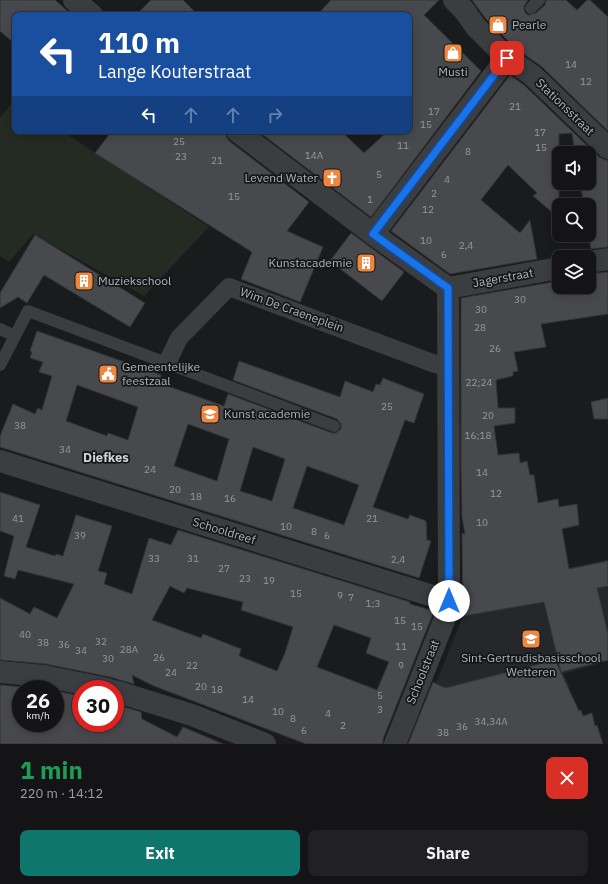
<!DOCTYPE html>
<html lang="en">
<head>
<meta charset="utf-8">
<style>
  :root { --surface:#141416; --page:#212123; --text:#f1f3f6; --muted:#9d9ea1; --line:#333335; --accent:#0f766e }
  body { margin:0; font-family:"IBM Plex Sans",sans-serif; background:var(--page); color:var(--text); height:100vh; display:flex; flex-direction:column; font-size:15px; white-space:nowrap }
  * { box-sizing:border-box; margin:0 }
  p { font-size:13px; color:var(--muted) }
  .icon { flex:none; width:22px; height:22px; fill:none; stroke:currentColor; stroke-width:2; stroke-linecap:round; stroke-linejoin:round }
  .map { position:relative; height:744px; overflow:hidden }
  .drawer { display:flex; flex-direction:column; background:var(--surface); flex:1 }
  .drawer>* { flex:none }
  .top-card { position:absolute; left:12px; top:12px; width:400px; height:122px; border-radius:8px; box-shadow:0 2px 10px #0003,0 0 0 1px var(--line); background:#1a4fa0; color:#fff; overflow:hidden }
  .tools { position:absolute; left:552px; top:146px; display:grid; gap:8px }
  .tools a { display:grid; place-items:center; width:44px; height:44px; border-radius:8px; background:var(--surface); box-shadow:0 2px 10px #0003,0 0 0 1px var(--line); font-size:20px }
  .speed { position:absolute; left:12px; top:680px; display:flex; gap:8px; font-size:20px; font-weight:700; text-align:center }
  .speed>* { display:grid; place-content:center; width:52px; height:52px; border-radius:50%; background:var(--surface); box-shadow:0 2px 10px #0003,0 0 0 1px var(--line); line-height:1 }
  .speed small { font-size:10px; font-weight:400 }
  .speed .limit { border:6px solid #d22; background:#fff; color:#111 }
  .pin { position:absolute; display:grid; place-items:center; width:34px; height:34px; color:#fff; margin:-17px; border-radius:8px; box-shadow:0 2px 6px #0006 }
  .me { position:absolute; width:44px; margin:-22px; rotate:0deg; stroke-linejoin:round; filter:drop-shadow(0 0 3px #0008) }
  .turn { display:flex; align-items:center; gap:14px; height:84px; padding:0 20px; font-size:18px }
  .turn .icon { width:52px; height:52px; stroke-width:2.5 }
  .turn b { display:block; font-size:28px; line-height:34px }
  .lanes { display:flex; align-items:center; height:38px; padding:0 20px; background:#0003; justify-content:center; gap:20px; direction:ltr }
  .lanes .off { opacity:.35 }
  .round { display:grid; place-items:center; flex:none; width:42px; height:42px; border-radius:8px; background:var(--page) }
  .overview { display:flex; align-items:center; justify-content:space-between; height:68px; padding:0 20px }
  h1 { font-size:24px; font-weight:700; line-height:30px; color:#1e9e55 }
  .primary-button { display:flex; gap:8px; margin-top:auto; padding:8px 20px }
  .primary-button a { flex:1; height:46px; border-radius:8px; background:var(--accent); color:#fff; font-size:16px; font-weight:700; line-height:46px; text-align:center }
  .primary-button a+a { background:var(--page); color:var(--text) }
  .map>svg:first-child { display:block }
</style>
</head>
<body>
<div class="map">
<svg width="608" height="744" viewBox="0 0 608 744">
  <rect width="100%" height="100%" fill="#1a1b1d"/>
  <path fill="#26272a" d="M608,560v101l-45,13 7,13 -125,30 -15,-19 33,-82v-17l27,-5 47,-20z"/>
  <path fill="#232b22" d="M14,100l1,31h47l147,96 -65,69 -111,-62 -24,28 -9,-6v-138z"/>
  <path fill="#47494c" stroke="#343538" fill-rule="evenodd" d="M0,0h55l17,15h-57v29l-15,-13z
    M151,0h32l15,15h-62z
    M331,0h108l-15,15 57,56 -110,146 -113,-86h83l23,22 24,-22h21v-116h-92z
    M472,0h56l-4,6v4l2,4 3,1 7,-2 9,-8 1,-5h20l11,10 10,-10h3l18,17v114l-67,-65 -22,-15 -19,-18 -14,-14z
    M510,75l14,10 75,72 6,3h3v87l-17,2 -2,-11v-33h-5l-4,-22h9v-30h-14l-3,-20 -13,1v84l-26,-22 4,-3 -29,-28 -27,35 39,33 10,-13 7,39 -87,15 -59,-43z
    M112,131h103l6,3 4,-3 1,5 3,5 80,61 -22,29 36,16 -23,55 -59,-23 11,-27 -157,-99z
    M351,233l53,39 -22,29 -52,-40z
    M35,235l110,68 -15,24 -86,-52 -17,28 -9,-6 -18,11v-15z
    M608,272v42l-67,10 5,23 -32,5 4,19 -5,1v4l-17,4 2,28h17v15l-21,3 4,29 21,-2 1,10 7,-2 3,14h4l4,28 20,-4 1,8 18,-3 2,21 -17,4 7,40 39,-8v25l-11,2 11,46v26l-47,12 -17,-70 -81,14 -1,-83 3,1 -3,-17 -1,-52v-167l98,-17v6h30v-13z
    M37,331l124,44 -2,8 65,23 4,-12 104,39h4l5,-4v-5l-4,-5 -104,-39 6,-19 101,36 5,-16 28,11 3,-8 4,1 3,-7 41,16 -10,29 -9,-3 -32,87 35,12 2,-4 16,6 1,19 4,1 -12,37 -419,-131v-11l13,-32 22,10 3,-6 4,2 10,-34 -13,-4 4,-10 -13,-4 2,-6 -2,-1zM77,385l61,22 -10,33 -20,-7 -1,3 -41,-15zM188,424l41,15 -12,42 -43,-15zM253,447l32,12 -13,42 -32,-10zM307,466l52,19 -15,40 -51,-17z
    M608,398v21h-14l-3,-17z
    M0,492l40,13 -14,42 29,9 1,-2 7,2 13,-41 36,11 -14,45 9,2 -3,11 28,10 17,-56 22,7 7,-15 232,72v2l24,7 -51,128v5h-77l-152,-58 -22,-11 2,9 -24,-7 -64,-13 -46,-4v-62l30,16 4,-7 23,11 17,-34 -56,-14 -3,9 -11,-3 10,-40 -14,-5zM170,586l14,7 3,-5 56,14 -2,8 52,17 -8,26 -8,18 -38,-15 2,-7 -38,-15 -2,4 -49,-18zM334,625l37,13 -5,15 23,9 -12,28 -60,-23z
    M555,660l24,51 2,-1 2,6 9,-3 3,13 2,-1 6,19h-195l25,-62 12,6z
    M0,685l45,4h-24v34h34v-32l26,5v27h34v-19l26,8 1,7 35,18 6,-10 40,17h-223z"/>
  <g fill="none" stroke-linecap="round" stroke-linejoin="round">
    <path stroke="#3b3e41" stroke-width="12" d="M531,8l8,-8
      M0,329l15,7
      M0,365l28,-54 306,115"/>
    <path stroke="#3b3e41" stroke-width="18" d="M167,363l12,-25 50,-51 206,77 13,3"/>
    <path stroke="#3b3e41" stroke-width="22" d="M74,0l18,15
      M454,0l10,10 12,17 31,31 25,17 76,73
      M237,131l136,103 75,54
      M373,234l134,-176
      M589,262l19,-3
      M448,288l111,-20
      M0,461l449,140
      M0,672l44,4 64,13
      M115,691l77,24 73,29
      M395,744l50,-126 4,-17 -1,-313"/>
  </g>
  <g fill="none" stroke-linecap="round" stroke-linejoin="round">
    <defs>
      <path id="route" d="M449,601l-1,-313 -75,-54 134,-176"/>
    </defs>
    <use href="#route" stroke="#114b97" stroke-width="10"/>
    <use href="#route" stroke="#1a73e8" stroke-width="7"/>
  </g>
  <defs>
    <symbol id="shop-square" viewBox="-11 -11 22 22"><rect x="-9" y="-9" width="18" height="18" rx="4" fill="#ee8640" stroke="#151618"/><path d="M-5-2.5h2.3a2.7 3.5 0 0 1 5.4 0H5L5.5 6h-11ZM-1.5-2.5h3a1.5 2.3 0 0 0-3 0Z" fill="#fff"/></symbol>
    <symbol id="church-square" viewBox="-11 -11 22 22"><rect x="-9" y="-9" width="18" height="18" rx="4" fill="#ee8640" stroke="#151618"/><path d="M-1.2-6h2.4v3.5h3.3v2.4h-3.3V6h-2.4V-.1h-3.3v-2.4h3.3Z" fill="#fff"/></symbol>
    <symbol id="building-square" viewBox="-11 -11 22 22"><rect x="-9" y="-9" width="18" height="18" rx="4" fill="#ee8640" stroke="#151618"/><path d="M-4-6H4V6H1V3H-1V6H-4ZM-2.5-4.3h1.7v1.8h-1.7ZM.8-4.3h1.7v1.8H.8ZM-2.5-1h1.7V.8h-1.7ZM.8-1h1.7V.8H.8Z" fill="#fff"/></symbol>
    <symbol id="civic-square" viewBox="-11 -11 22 22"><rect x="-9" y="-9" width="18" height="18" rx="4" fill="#ee8640" stroke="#151618"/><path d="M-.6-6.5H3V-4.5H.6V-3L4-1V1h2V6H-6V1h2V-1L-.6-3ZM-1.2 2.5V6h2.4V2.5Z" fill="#fff"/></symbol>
    <symbol id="school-square" viewBox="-11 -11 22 22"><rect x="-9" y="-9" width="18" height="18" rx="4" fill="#ee8640" stroke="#151618"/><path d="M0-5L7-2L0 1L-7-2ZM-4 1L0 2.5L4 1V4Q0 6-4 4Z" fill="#fff"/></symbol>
  </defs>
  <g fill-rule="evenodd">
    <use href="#shop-square" x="487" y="14" width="22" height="22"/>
    <use href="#shop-square" x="442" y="42" width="22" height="22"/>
    <use href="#church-square" x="321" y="167" width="22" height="22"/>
    <use href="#building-square" x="355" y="252" width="22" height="22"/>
    <use href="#building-square" x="73" y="270" width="22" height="22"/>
    <use href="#civic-square" x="97" y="363" width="22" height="22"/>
    <use href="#school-square" x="199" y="403" width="22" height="22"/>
    <use href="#school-square" x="520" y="628" width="22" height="22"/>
  </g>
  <g text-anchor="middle" stroke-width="3.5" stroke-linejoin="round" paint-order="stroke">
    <g font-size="10" fill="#949aa0">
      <text x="571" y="68">14</text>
      <text x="586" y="85">12</text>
      <text x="515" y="110">21</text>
      <text x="434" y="115">17</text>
      <text x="426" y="128">15</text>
      <text x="540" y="136">17</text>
      <text x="179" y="145">25</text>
      <text x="403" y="149">11</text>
      <text x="541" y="151">15</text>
      <text x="468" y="155">8</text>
      <text x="314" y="159">14A</text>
      <text x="181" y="160">23</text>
      <text x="217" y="164">21</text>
      <text x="379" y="178">5</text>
      <text x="447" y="183">4</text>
      <text x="434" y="197">2</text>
      <text x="234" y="200">15</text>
      <text x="370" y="203">1</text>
      <text x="428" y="213">12</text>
      <text x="426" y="244">10</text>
      <text x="466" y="249">2,4</text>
      <text x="444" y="258">6</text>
      <text x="520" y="303">30</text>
      <text x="481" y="313">30</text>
      <text x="480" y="331">28</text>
      <text x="495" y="352">26</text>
      <text x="479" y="386">22;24</text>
      <text x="387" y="410">25</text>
      <text x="488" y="419">20</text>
      <text x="20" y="429">38</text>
      <text x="478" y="439">16;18</text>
      <text x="65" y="453">34</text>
      <text x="150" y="473">24</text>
      <text x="482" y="476">14</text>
      <text x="175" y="493">20</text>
      <text x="496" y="497">12</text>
      <text x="196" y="500">18</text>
      <text x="230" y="502">16</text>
      <text x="18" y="522">41</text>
      <text x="372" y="522">21</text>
      <text x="482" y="526">10</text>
      <text x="286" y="530">10</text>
      <text x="314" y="535">8</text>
      <text x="80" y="539">39</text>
      <text x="327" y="539">6</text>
      <text x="154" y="562">33</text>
      <text x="193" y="562">31</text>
      <text x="398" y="563">2,4</text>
      <text x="224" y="572">27</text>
      <text x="245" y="582">23</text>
      <text x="269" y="584">19</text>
      <text x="296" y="597">15</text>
      <text x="340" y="599">9</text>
      <text x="351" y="601">7</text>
      <text x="373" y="607">1;3</text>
      <text x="400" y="624">15</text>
      <text x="417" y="630">15</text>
      <text x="25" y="638">40</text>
      <text x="101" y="645">32</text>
      <text x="43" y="646">38</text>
      <text x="64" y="648">36</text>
      <text x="401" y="650">11</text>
      <text x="129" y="653">28A</text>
      <text x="81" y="654">34</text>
      <text x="159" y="661">26</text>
      <text x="108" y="662">30</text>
      <text x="192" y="669">22</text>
      <text x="401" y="669">9</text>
      <text x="171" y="676">24</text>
      <text x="201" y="690">20</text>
      <text x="217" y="693">18</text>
      <text x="380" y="699">5</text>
      <text x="248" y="703">14</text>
      <text x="380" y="713">3</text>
      <text x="278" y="715">10</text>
      <text x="328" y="717">4</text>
      <text x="293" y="722">8</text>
      <text x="491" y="725">34,34A</text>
      <text x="343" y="729">2</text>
      <text x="462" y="730">36</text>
      <text x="304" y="734">6</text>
      <text x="443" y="736">38</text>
    </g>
    <g font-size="12" fill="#adb5bc" stroke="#151618" text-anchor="start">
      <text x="512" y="29">Pearle</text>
      <text x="453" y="76" text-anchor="middle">Musti</text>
      <text x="318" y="182" text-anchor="end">Levend Water</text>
      <text x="352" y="267" text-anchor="end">Kunstacademie</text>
      <text x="98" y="285">Muziekschool</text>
      <text x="122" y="371">Gemeentelijke<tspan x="122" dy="14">feestzaal</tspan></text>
      <text x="224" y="418">Kunst academie</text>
      <text x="531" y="662" text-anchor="middle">Sint-Gertrudisbasisschool<tspan x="531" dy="14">Wetteren</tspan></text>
    </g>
    <g font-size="12" fill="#adb5bc" stroke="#151618">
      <text transform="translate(565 107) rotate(44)" y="4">Stationsstraat</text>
      <text transform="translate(503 278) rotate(-10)" y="4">Jagerstraat</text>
      <text transform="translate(292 310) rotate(20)" y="4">Wim De Craeneplein</text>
      <text transform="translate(224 531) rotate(17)" y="4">Schooldreef</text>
      <text transform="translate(423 672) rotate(-68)" y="4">Schoolstraat</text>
    </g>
    <g font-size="13" font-weight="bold" fill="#ced3d8" stroke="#151618">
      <text x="106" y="462">Diefkes</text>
    </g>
  </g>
</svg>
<div class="tools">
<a><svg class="icon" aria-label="sound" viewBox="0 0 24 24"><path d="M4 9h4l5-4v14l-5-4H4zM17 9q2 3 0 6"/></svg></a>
<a><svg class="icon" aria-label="search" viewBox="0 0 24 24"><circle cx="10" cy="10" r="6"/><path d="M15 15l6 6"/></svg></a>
<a><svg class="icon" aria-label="layers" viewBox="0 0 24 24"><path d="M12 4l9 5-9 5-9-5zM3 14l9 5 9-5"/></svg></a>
</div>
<div class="speed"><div>26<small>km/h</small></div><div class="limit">30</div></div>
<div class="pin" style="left:507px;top:58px;background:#d93025"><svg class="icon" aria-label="arrive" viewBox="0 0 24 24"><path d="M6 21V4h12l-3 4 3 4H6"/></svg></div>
<svg class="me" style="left:449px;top:601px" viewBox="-20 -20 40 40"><circle r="19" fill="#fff"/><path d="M0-13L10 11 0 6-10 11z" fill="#1a73e8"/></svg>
<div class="top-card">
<div class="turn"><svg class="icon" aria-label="left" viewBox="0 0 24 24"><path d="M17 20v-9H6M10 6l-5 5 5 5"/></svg><div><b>110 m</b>Lange Kouterstraat</div></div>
<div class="lanes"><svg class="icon" aria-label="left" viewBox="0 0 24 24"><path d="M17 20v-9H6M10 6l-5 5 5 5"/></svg><svg class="icon off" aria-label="ahead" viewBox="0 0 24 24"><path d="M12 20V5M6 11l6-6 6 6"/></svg><svg class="icon off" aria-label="ahead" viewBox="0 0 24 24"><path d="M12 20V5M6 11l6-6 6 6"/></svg><svg class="icon off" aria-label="right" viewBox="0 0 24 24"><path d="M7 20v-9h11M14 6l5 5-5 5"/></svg></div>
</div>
</div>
<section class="drawer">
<div class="overview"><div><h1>1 min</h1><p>220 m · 14:12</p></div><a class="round" style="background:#d93025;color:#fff"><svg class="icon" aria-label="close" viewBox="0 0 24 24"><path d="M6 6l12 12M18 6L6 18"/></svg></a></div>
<div class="primary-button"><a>Exit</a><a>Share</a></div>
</section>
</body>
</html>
